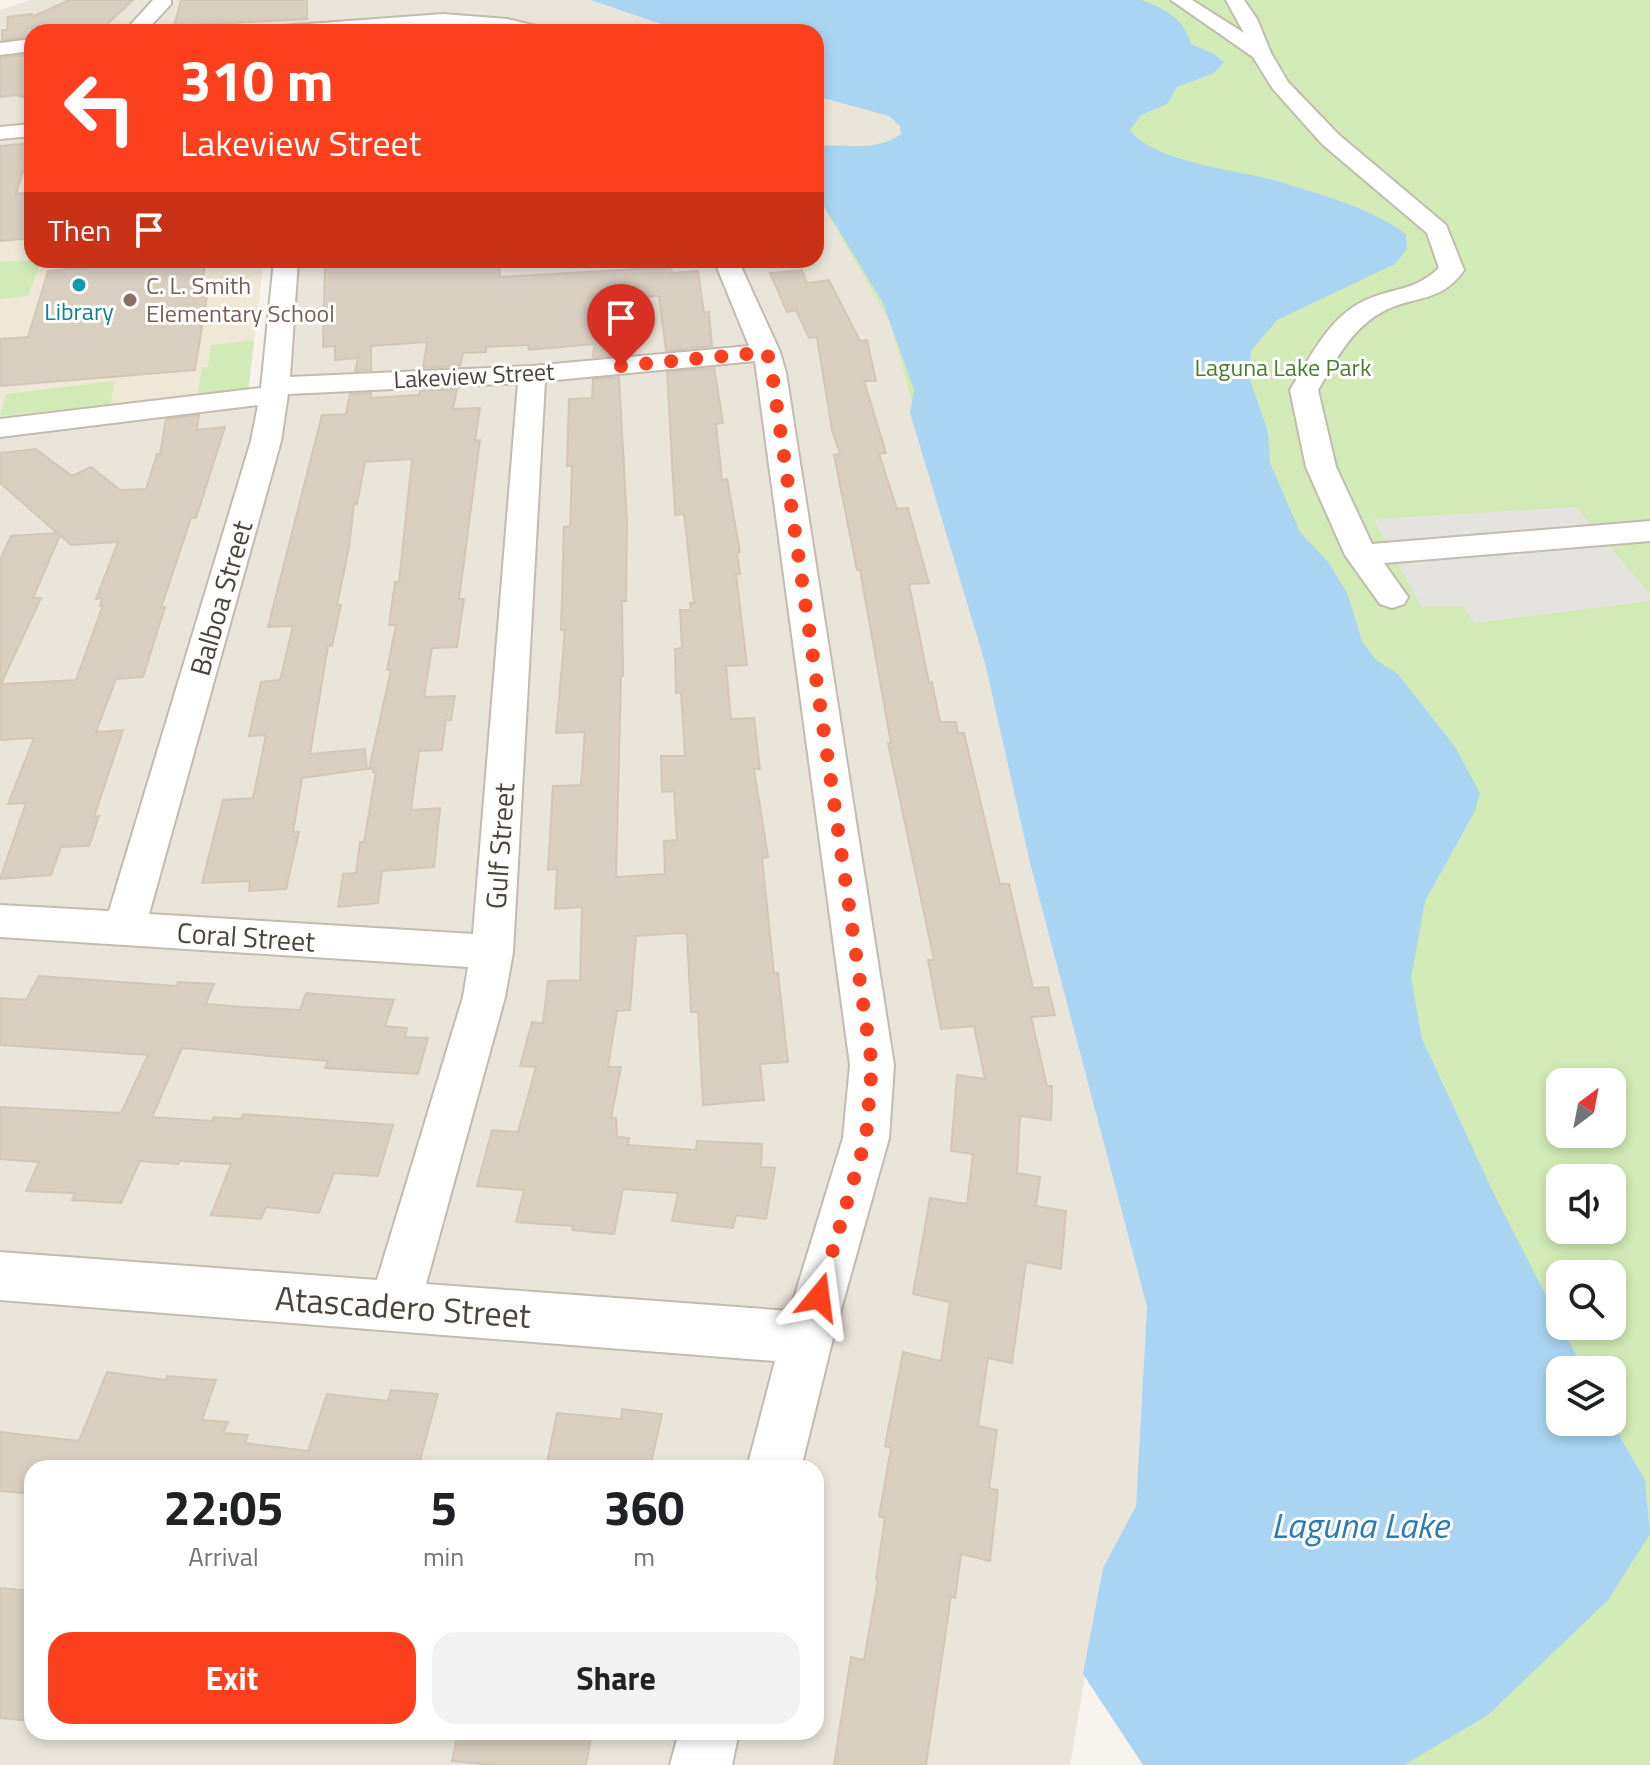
<!DOCTYPE html>
<html lang="en">
<head>
<meta charset="utf-8">
<style>
  :root { --surface:#fff; --page:#f2f2f2; --text:#202124; --muted:#757577; --accent:#fc3f1d }
  body { margin:0; font-family:"Titillium Web",sans-serif; background:var(--page); color:var(--text); height:100vh; display:flex; flex-direction:column; font-size:30px; white-space:nowrap }
  * { box-sizing:border-box; margin:0 }
  p { font-size:26px; color:var(--muted) }
  .icon { flex:none; width:44px; height:44px; fill:none; stroke:currentColor; stroke-width:2; stroke-linecap:round; stroke-linejoin:round }
  .map { position:relative; flex:1; overflow:hidden }
  .panel { position:absolute; left:24px; top:1460px; width:800px; height:280px; display:flex; flex-direction:column; background:var(--surface); border-radius:24px; box-shadow:0 4px 12px #0003 }
  .panel>* { flex:none }
  .hud { position:absolute; left:24px; top:24px; width:800px; height:244px; border-radius:24px; box-shadow:0 4px 12px #0003; background:#fc3f1d; color:#fff; overflow:hidden }
  .needle { width:52px; rotate:32deg }
  .controls { position:absolute; left:1546px; top:1068px; display:grid; gap:16px }
  .controls a { display:grid; place-items:center; width:80px; height:80px; border-radius:16px; background:var(--surface); box-shadow:0 4px 12px #0003; font-size:40px }
  .pin { position:absolute; display:grid; place-items:center; width:68px; height:68px; color:#fff; margin:-82px -34px; border-radius:50% 50% 50% 0; rotate:-45deg; box-shadow:0 0 8px #0007 }
  .pin .icon { rotate:45deg }
  .me { position:absolute; width:88px; margin:-44px; rotate:16deg; stroke-linejoin:round; filter:drop-shadow(0 0 6px #0008) }
  .turn { display:flex; align-items:center; gap:28px; height:168px; padding:0 24px; font-size:36px }
  .turn .icon { width:104px; height:104px; stroke-width:2.5 }
  .turn b { display:block; font-size:56px; line-height:68px }
  .then { display:flex; align-items:center; height:76px; padding:0 24px; background:#0003; gap:16px; font-size:30px }
  .eta { display:flex; justify-content:space-evenly; align-items:center; height:136px; text-align:center }
  .eta b { font-size:48px; font-weight:700; line-height:56px }
  .action { display:flex; gap:16px; margin-top:auto; padding:16px 24px }
  .action a { flex:1; height:92px; border-radius:24px; background:var(--accent); color:#fff; font-size:32px; font-weight:700; line-height:92px; text-align:center }
  .action a+a { background:var(--page); color:var(--text) }
  .map>svg:first-child { display:block }
</style>
</head>
<body>
<div class="map">
<svg width="1650" height="1765" viewBox="0 0 1650 1765">
  <rect width="100%" height="100%" fill="#f6f3ec"/>
  <path fill="#eae5da" fill-rule="evenodd" d="M30,0h561l93,32h-652v139l-32,3v-164z
    M816,96l73,20 11,10 1,8 -10,8 -17,4h-58z
    M816,193l67,110 31,87 -4,23 75,250 45,200 117,444 -11,199 -33,62 -33,197h-1070v-1326l271,-33 15,-146h530zM32,1468h784v264h-784z"/>
  <path fill="#efe8d6" d="M32,171v89h232l-18,149 -246,30v-265z"/>
  <path fill="#d2eab5" fill-rule="evenodd" d="M591,0h1059v1765h-382l-283,-1102 -95,-341 -74,-128v-48c29,-3 60,6 85,-12l-1,-8 -11,-10 -73,-20v-64h-132zM1560,1082h52v52h-52zM1560,1178h52v52h-52zM1560,1274h52v52h-52zM1560,1370h52v52h-52z
    M41,260l-13,36 -28,3v-37z
    M254,340l-6,53 -51,5 5,-30 6,-1 3,-22z
    M115,381l-5,23 -110,12 6,-22z"/>
  <path fill="#e5e3e0" d="M1576,507l74,87v7l-176,22 -11,-17h-42l-48,-87z"/>
  <path fill="#a9d4f2" d="M591,0h551c24,9 42,19 49,44l23,10 10,8 -10,11 -37,14 -10,17 -26,11 -11,15c24,33 110,40 150,52 43,13 90,26 126,52l1,15 -12,15 -118,56 -26,31 -2,26 19,55 2,31 30,69 29,31 19,32 14,46 14,19 22,14 57,73 25,46 -5,18 -50,90 -14,77 11,61 71,153 91,178h-24v52h51l34,58 5,54 -42,66 -120,115 -84,50h-261l-60,-91 20,-106 33,-62 11,-199 -117,-444 -45,-200 -75,-250 4,-23 -31,-87 -67,-110v-47c29,-3 60,7 85,-12l-1,-8 -11,-10 -73,-20v-64h-132z"/>
  <path fill="#d8cfc1" stroke="#d3c7b4" stroke-width="2" fill-rule="evenodd" d="M69,0h64l-30,28 -71,-2v10l-30,4v-10h5l1,-13 24,-3v3z
    M181,0h126v19l-133,7z
    M32,54v45l-16,-4 -16,2v-39z
    M32,143l-16,51 16,-2v46l-32,3v-95z
    M159,260h47l-6,37 7,-1 -12,74 -195,16v-47l28,-2 20,-66z
    M344,260h155l1,17 171,-10 1,6 26,-2 6,42 5,-1 3,34 -46,5 -7,-55 -44,3 3,56 -25,2 1,-13 -65,6 -1,-5 -42,2v5l-23,1 -3,13 -37,2 4,-26 -56,4v24l-16,1 3,-13 -23,2v-14l-12,1 2,-82 19,-2z
    M802,270l5,13 22,-3 31,61 7,-1 9,41h-12l22,72 -7,1 18,55 11,-1 21,75 -20,1 20,99 3,-1 8,40h16l2,11h6l36,151h9l24,104 15,-1 7,28 -24,2 16,69h5l-1,34 -31,-4 -3,57 23,4 -4,29 30,5 -5,58 -35,-7 -14,101 -24,-5 -10,68 19,4 -8,58 9,2 -8,71 -29,-7 -6,44 -4,-2 -25,169h-92l17,-108 13,3 14,-80 -2,-1 9,-61 -6,-2 12,-68 -6,-2 18,-94 38,9 9,-59 -37,-8 17,-96 37,6 6,-50 -22,-3 6,-76 28,4 -11,-53 -33,3 -13,-69h6l-46,-217h3l-31,-173h-3l-23,-115 6,-1 -8,-24 -15,-93 -8,1 -13,-28 -9,2 -17,-39z
    M714,368l9,55 -7,1 6,56 5,-1 13,73 -3,1 3,21h-4l11,91 -21,1 5,53 23,-1 6,51h-6l14,88 -6,1 12,115h4l10,89 -28,2 4,36 -61,5 -5,-93h-7l-4,-78 -6,-1 -45,3 -6,74 -13,1 -9,56h13l-10,51h5l1,19 12,1 -1,7 68,5 1,-9 65,3 -1,23 14,1 -9,51 -30,-4 -3,13 -61,-7 6,-28 -55,-4 -9,45 -42,-4 1,-4 -57,-4 8,-32 -47,-4 15,-56 26,2 18,-65 -16,-1 12,-44 11,1 5,-42 32,-1 2,-73 -27,2 2,-40 -9,1 5,-84 28,-1 4,-53 -29,1 9,-103h-4l3,-103 6,-1 2,-60h-5l2,-67 23,-1 1,-19 26,-2 8,144 -1,80h-4l1,75h-2l-5,201 49,-3 -1,-33 13,-1 -3,-49 -12,1 -1,-36h24l-4,-63h-5l-1,-44 7,-1 -2,-38h11l-1,-7h4l-10,-89 -9,1 -8,-143z
    M457,389l-4,20 27,-1 -5,33 5,-1 -21,159h5l-7,48 -25,1 -8,49 31,-1 -4,24h-5l-4,30 -23,1 -8,59 29,-2 -6,59 -52,4 -4,32 -40,4 5,-33 13,-1 4,-31h4l12,-70h-3l1,-4 -5,1 22,-99h-4l9,-45h-7l6,-43h4l13,-123 -47,3 -8,42h-3l-5,43 -12,58h4l-9,41h-4l-18,108 55,-5 2,20 -65,9 -9,54h6l-13,57 -37,2 1,-10 -48,2 21,-83 30,-2 13,-63 -17,1 12,-54 19,-2 13,-54 -25,1 54,-212 24,-1 4,-20 21,-1v5l48,-3 1,-4z
    M199,415l-2,15 28,-3 -29,91h-5l-30,90 4,-1 -22,70 -27,2 -20,53 27,-2 -29,87 5,-1 -10,30 -28,1 -10,28 -51,4 26,-76 -18,1 26,-66 -34,2v-180l11,-24 46,-3 -57,-50v-30l36,-4 36,27 19,-9 29,23 26,-1 11,-35h3l6,-35zM60,535l11,10 47,-3 -22,57 6,-1 -2,8 3,-1 -27,75 -75,4 40,-86h-8z
    M39,976l138,10 1,-4 36,2 -8,20 39,3 55,3 6,-17 88,7 -9,26 22,2 -2,9 23,1 -10,36 -93,-6 3,-7 -146,-13 -30,69 60,4 2,-4 27,2 2,-5 150,11 -15,51 -44,-3 -15,40 -53,-6 -5,12 -50,-4 20,-51 -52,-3 -1,3 -38,-3 -19,42 -49,-3 3,-7 -49,-2 13,-29 -39,-3v-52l121,6 27,-58 -148,-10v-47l26,2z
    M107,1372l59,8 1,-4 49,4 -14,40 26,2 -5,11 25,2 -3,8 63,8 19,-57 61,7 3,-11 47,4 -20,74h-386v26l-32,-3v-59l79,9z
    M622,1409l40,5 -12,54h-104l11,-55 64,6z
    M0,1588l32,3v130l-32,-3z
    M458,1732h134l-6,33h-90l-44,-4z"/>
  <g fill="none" stroke-linecap="round" stroke-linejoin="round">
    <defs>
      <path id="minor" d="M153,0h18v4l-26,28h-21z
        M1171,0h21l52,33 -18,-33h18l13,19 14,34 17,29 50,52 108,91 18,45c-23,34 -52,25 -82,42 -31,17 -47,49 -64,78l18,77 36,77 278,-23v20l-266,22 24,34 -4,7 -12,4 -12,-4 -35,-49 -39,-88 -16,-77c20,-32 39,-74 76,-90 29,-13 47,-8 73,-32l-12,-35 -105,-89 -49,-55 -20,-32z
        M443,14l64,5 38,9 3,4 -105,-6 -103,6h-68l10,-6z
        M32,39v12l-32,4v-12z
        M32,124v12l-32,3v-12z
        M274,260h24l-8,117 242,-11 217,-20 -35,-86h24l42,92 6,21 108,692 -5,73 -56,200 -32,130h-54l28,-107 -775,-61v-48l377,28 86,-283 5,-30 -468,-30v-32l109,6 142,-470 7,-36 -258,32v-18l261,-31zM755,361l95,704 -7,73 -53,173 -364,-27 79,-287 8,-45 32,-571zM518,383l-45,551 -324,-20 132,-473 7,-47z
        M679,1732h60l-7,33h-62z"/>
    </defs>
    <use href="#minor" stroke="#c2bbae" stroke-width="4"/>
    <use href="#minor" fill="#fff" fill-rule="evenodd"/>
  </g>
  <g fill="none" stroke-linecap="round" stroke-linejoin="round">
    <path stroke="#fc3f1d" stroke-width="14" stroke-dasharray="0 25.2" d="M621,366l146,-14 5,21 100,692 -6,73 -47,159"/>
  </g>
  <circle fill="#0f9aa8" stroke="#fff" stroke-width="3" cx="79" cy="285" r="8"/>
  <circle fill="#8d6e63" stroke="#fff" stroke-width="3" cx="130" cy="300" r="8"/>
  <g text-anchor="middle" stroke-width="6" stroke-linejoin="round" paint-order="stroke">
    <g font-size="24" fill="#785e54" stroke="#fff" text-anchor="start">
      <text x="146" y="294">C. L. Smith<tspan x="146" dy="28">Elementary School</tspan></text>
    </g>
    <g font-size="24" fill="#0d838f" stroke="#fff">
      <text x="79" y="320">Library</text>
    </g>
    <g font-size="24" fill="#4a7f2a" stroke="#fff">
      <text x="1283" y="376">Laguna Lake Park</text>
    </g>
    <g font-size="24" fill="#4b4439" stroke="#fff">
      <text transform="translate(474 376) rotate(-3)" y="8">Lakeview Street</text>
    </g>
    <g font-size="28" fill="#4b4439" stroke="#fff">
      <text transform="translate(221 598) rotate(-74)" y="10">Balboa Street</text>
      <text transform="translate(500 846) rotate(-86)" y="10">Gulf Street</text>
      <text transform="translate(246 937) rotate(4)" y="10">Coral Street</text>
    </g>
    <g font-size="34" fill="#4b4439" stroke="#fff">
      <text transform="translate(403 1307) rotate(4)" y="12">Atascadero Street</text>
    </g>
    <g font-size="36" font-style="italic" fill="#2e7ab2" stroke="#fff">
      <text x="1360" y="1538">Laguna Lake</text>
    </g>
  </g>
</svg>
<div class="controls">
<a><svg class="needle" viewBox="-14 -14 28 28"><path d="M0-13l5 13h-10z" fill="#e53935"/><path d="M0 13l5-13h-10z" fill="#757577"/></svg></a>
<a><svg class="icon" aria-label="sound" viewBox="0 0 24 24"><path d="M4 9h4l5-4v14l-5-4H4zM17 9q2 3 0 6"/></svg></a>
<a><svg class="icon" aria-label="search" viewBox="0 0 24 24"><circle cx="10" cy="10" r="6"/><path d="M15 15l6 6"/></svg></a>
<a><svg class="icon" aria-label="layers" viewBox="0 0 24 24"><path d="M12 4l9 5-9 5-9-5zM3 14l9 5 9-5"/></svg></a>
</div>
<div class="pin" style="left:621px;top:366px;background:#d93025"><svg class="icon" aria-label="arrive" viewBox="0 0 24 24"><path d="M6 21V4h12l-3 4 3 4H6"/></svg></div>
<svg class="me" style="left:819px;top:1297px" viewBox="-20 -20 40 40"><path d="M0-17L14 15 0 8-14 15z" fill="#fc3f1d" stroke="#fff" stroke-width="4"/></svg>
<div class="hud">
<div class="turn"><svg class="icon" aria-label="left" viewBox="0 0 24 24"><path d="M17 20v-9H6M10 6l-5 5 5 5"/></svg><div><b>310 m</b>Lakeview Street</div></div>
<div class="then">Then<svg class="icon" aria-label="arrive" viewBox="0 0 24 24"><path d="M6 21V4h12l-3 4 3 4H6"/></svg></div>
</div>
<section class="panel">
<div class="eta">
<div><b>22:05</b><p>Arrival</p></div>
<div><b>5</b><p>min</p></div>
<div><b>360</b><p>m</p></div>
</div>
<div class="action"><a>Exit</a><a>Share</a></div>
</section>
</div>
</body>
</html>
